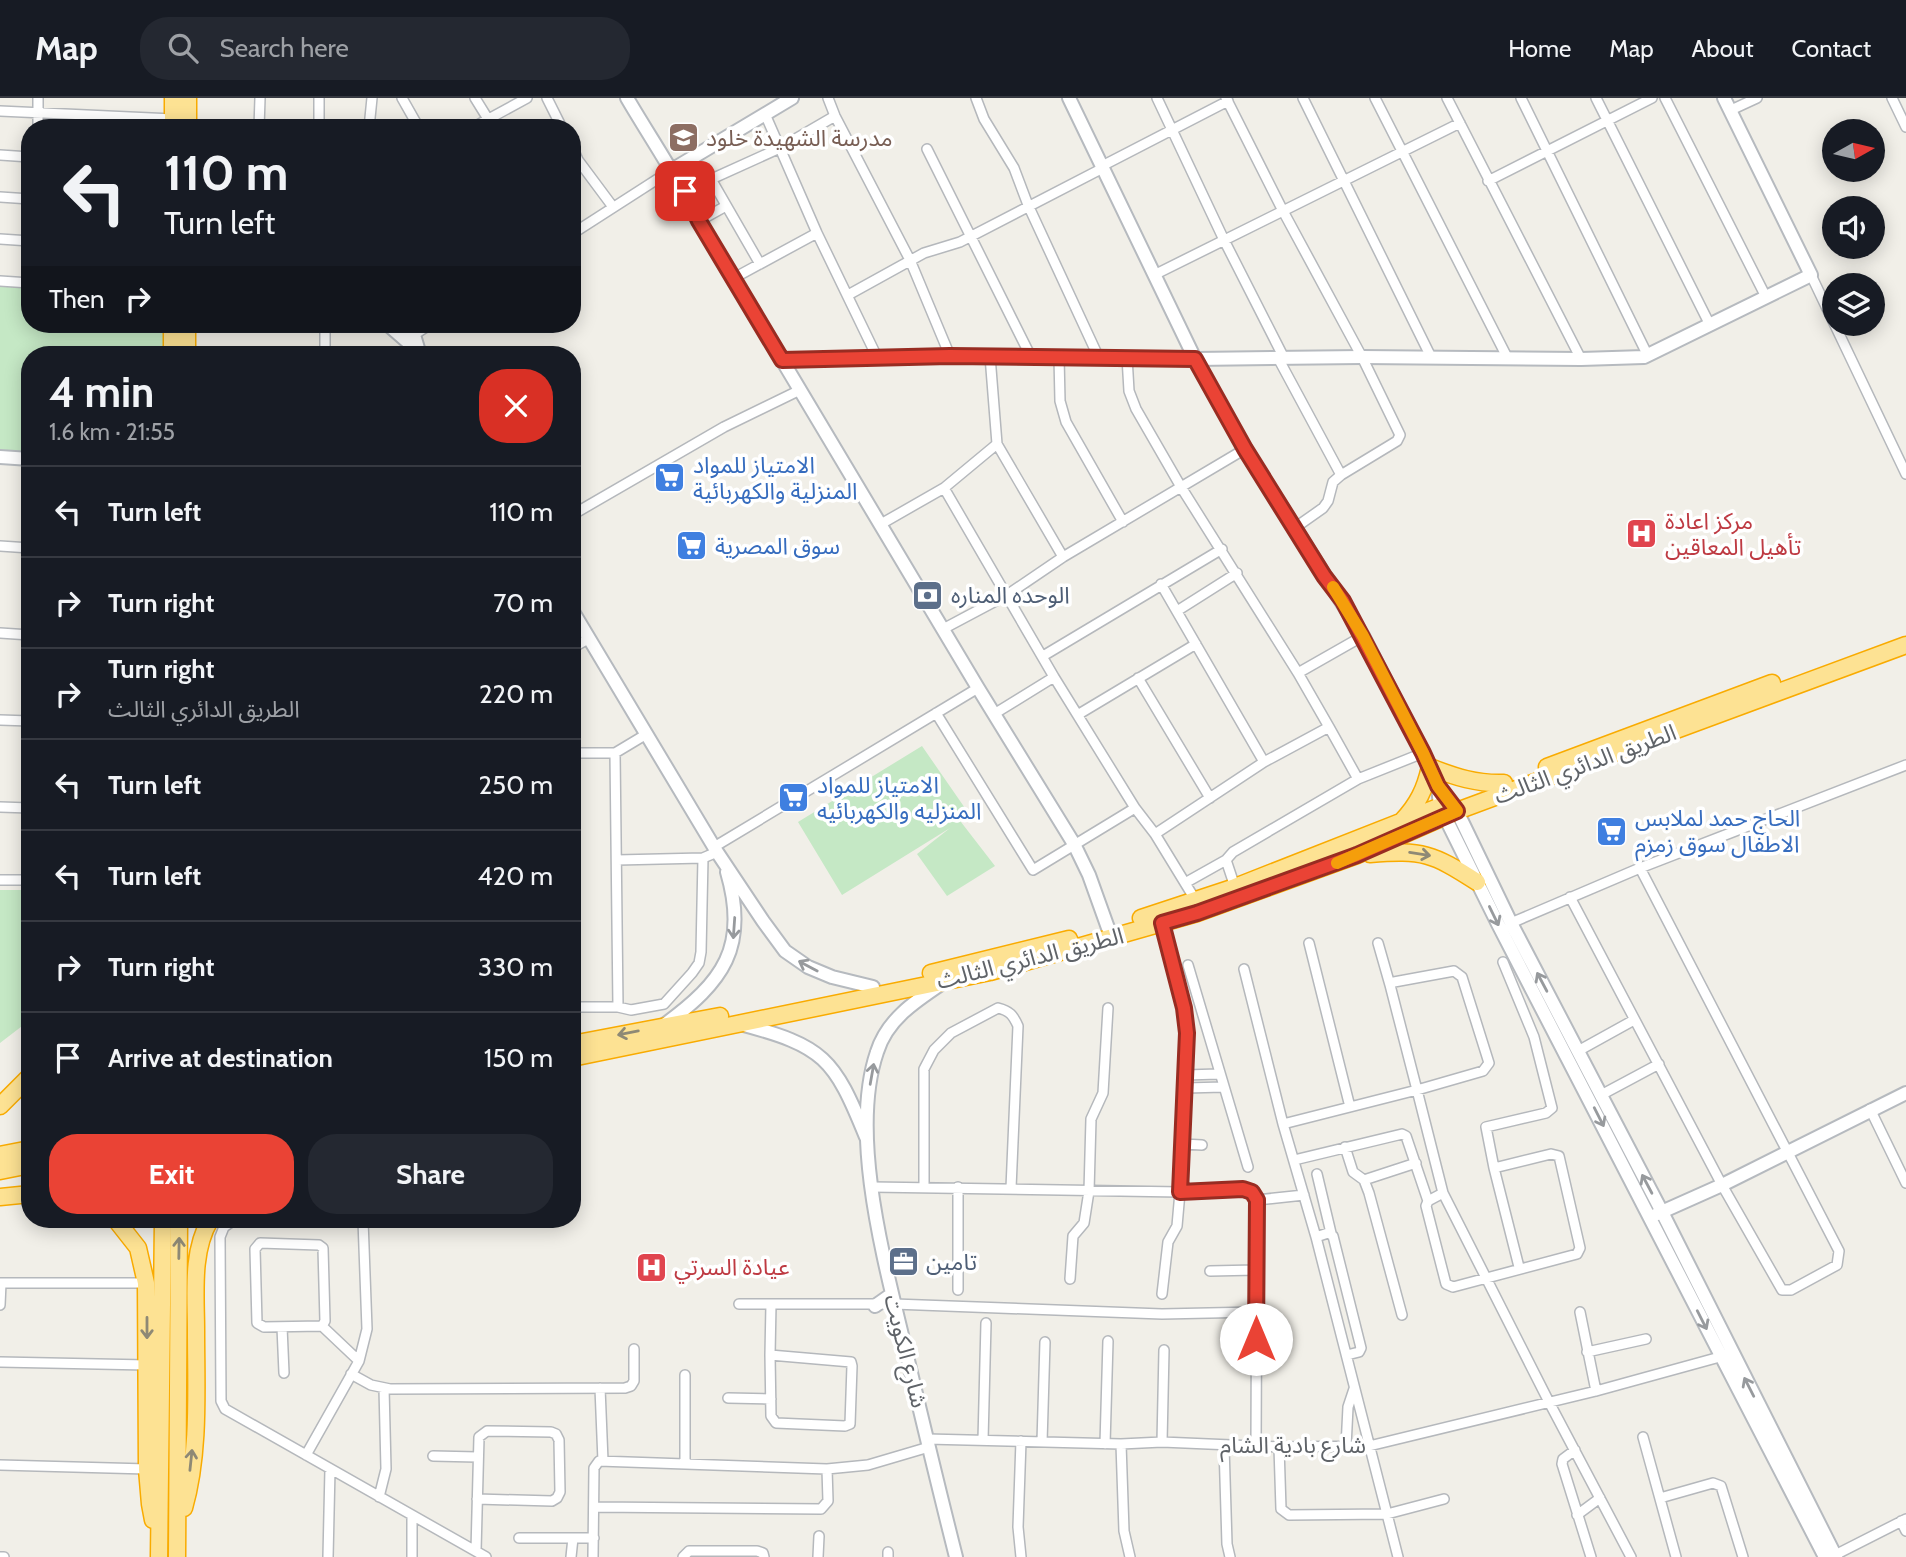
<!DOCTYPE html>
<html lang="en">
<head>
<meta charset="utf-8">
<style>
  :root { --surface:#171b24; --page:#242831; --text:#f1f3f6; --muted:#9ea1a6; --line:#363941; --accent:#ea4335 }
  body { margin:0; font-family:Cabin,"Noto Sans Arabic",sans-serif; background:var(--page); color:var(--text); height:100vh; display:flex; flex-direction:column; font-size:26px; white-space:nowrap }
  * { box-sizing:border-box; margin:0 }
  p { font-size:23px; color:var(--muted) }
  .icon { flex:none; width:38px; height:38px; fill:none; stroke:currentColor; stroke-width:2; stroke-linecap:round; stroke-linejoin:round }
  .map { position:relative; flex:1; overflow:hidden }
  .details { position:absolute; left:21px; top:248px; width:560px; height:882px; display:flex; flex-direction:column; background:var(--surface); border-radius:28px; box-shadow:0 4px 18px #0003 }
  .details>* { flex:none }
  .banner { position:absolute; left:21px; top:21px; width:560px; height:214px; border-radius:28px; box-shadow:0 4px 18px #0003; background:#171b24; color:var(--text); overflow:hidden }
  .needle { width:46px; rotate:82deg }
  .buttons { position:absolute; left:1822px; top:21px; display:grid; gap:14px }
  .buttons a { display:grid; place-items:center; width:63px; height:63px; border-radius:50%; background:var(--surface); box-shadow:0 4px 18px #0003; font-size:35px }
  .pin { position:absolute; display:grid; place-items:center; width:60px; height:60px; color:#fff; margin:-30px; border-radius:14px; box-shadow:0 4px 10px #0006 }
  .me { position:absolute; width:77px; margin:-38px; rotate:0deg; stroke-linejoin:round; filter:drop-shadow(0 0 5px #0008) }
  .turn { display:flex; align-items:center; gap:24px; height:147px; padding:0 28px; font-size:32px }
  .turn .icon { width:91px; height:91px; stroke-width:2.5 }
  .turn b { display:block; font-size:49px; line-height:60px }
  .then { display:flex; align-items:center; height:66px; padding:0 28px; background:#0003; gap:14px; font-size:26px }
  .round { display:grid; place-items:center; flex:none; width:74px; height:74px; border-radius:28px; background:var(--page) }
  .headline { display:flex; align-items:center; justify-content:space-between; height:119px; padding:0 28px }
  h1 { font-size:42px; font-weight:700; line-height:52px }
  .primary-button { display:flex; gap:14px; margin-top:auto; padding:14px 28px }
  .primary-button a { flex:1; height:80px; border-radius:28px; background:var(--accent); color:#fff; font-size:28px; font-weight:700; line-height:80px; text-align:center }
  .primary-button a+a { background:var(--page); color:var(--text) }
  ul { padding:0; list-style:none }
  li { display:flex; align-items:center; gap:21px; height:91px; padding:0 28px; border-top:2px solid var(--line) }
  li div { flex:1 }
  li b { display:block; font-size:26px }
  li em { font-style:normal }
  header { display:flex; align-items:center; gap:42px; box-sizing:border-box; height:98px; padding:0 35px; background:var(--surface); border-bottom:2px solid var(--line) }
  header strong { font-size:33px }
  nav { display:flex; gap:38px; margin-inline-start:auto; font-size:24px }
  .search { width:490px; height:63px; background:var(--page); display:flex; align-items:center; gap:18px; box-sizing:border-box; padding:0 24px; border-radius:28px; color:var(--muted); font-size:26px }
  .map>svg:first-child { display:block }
</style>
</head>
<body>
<header>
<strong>Map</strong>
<div class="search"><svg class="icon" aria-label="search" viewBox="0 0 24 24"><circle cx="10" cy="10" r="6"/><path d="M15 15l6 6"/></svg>Search here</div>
<nav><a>Home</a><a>Map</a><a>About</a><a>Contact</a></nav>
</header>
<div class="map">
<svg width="1906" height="1459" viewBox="0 0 1906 1459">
  <rect width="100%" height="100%" fill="#f1efe8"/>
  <path fill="#c5e8c5" d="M0,184l30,2v40h140v31h-140v101l-30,-2z
    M922,648l45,65 -6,11 34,44 -48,30 -30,-42 33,-26 -108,67 -44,-73z
    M0,792h30v130l-30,23z"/>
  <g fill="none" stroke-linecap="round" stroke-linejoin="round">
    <defs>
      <path id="street" d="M319,0v30
        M402,0l17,30
        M475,0l13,21
        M547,0l15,30
        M828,0l7,18 75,144 40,96
        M976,0l8,21 30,49 14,37 70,151
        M1157,0l67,142 60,118
        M1226,0l57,113 79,146 38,78 -3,6 -56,34 -8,7 -5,19 -5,7 -27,19
        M1303,0l128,259
        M1375,0l132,259
        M1447,0l134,261
        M1521,0l127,258
        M1596,0l114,227
        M1665,0l101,199
        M1892,0l14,29
        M1731,12l26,-12
        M0,13l173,8
        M765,16l52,119 60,124
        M38,30v-30
        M259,30l1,-30
        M369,30l3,-30
        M472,30l55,-30
        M572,48l6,14 -6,6
        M927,51l104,208
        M0,57l30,2
        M578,62l35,47
        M1102,68l126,-65
        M711,81l49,85
        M1488,83l164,-83
        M685,93l95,-43 55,-32
        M0,99l30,2
        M699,123l27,-15
        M572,136l98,-63
        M0,141l30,2
        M1154,177l306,-152
        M1811,177l95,199
        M734,180l83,-45
        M0,183l30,2
        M848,197l76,-42 36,-11 143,-74
        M409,240l22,-14
        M325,257v-31
        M990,258l7,88 66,113
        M1059,259l1,44 6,21 57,100
        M1127,259l2,34 7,18 45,78 117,186 65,-37
        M1278,260l63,117
        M944,390l53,-44
        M572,417l152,-88 76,-37
        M881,426l63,-36 110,189
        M0,448l30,2
        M1161,486l103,178 65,-35 -31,-54
        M1177,513l60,-38
        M943,531l64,-34 56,-38 182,-108
        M0,535l30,2
        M572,550l16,-9
        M1043,558l179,-107
        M1138,580l72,120
        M936,615l97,157 102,-62 -81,-131 -60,37
        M1079,616l117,-70
        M0,622l30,1
        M572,655h43l30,-18
        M615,655l3,254
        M1358,681l65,-26
        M0,709l30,1
        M1135,710l20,26 41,67
        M1155,736l109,-72
        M714,749l264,-159
        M617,762l86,-2 14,-6
        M0,782h24l6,-4
        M1185,785l41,-23
        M1235,789l-9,-27 7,-8 125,-73 -29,-52
        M1570,799l152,288 60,105h9l46,-25 2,-14 -199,-383
        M1162,825l22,85 3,25 -7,159 63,-3 9,3 5,8
        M1511,825l129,-55 266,-103
        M1309,845l41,164
        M1378,845l12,42
        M1188,867l60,202
        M1244,871l39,155
        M1454,873l8,6 27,86 -6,8 -66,19 -27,-105 4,-3z
        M572,909h46l13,3 33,-6 28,-31 7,-10 2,-11 2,-94
        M1578,953l56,-31
        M1186,977l32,-1
        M1186,990l37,-1
        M1601,997l58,-31
        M1870,1011l36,74
        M1183,1046l19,1
        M1345,1049l8,25 11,8 5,13 33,122
        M1294,1062l108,-26 4,2 22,65
        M1494,1070l-8,-41 60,-14 6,-5 -18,-71 -31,-75
        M1317,1076l14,59
        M1364,1082l52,-17
        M872,1089l308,5 -3,34 -9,16 -6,52
        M924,1089v-118l10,-19 17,-17 47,-25c12,3 15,7 20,18l-7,162
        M958,1089v103
        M1443,1095l-15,8 -2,5 20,78 7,3 124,-33 3,-6 -21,-92 -8,-2 -57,14 25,99
        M234,1122l-10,7 -4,10 1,164 4,8 261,148
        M1316,1139l12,-4 5,3 28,112 -2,4 -12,3
        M1210,1173l46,-1
        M1070,1181l3,-43 11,-13 5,-32 2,-72 12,-26 5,-85
        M0,1185h146
        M739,1206h155l268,10 94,-2
        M0,1207l1,-22
        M1580,1214l16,79
        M322,1228l3,-5 -2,-73 -4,-3 -59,-2 -5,6 2,74 7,4 58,-1 37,35
        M282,1229l2,46
        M1587,1254l59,-13
        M770,1257l81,7 1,4 -2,58 -5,2 -69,-3 -5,-7z
        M770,1257l1,-51
        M0,1264l147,3
        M351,1276l20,11 19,4 235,-1 6,-2 3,-5v-32
        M600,1290l3,73
        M728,1300l43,1
        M1643,1339l33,120
        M927,1341l194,5 41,-2 117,5 90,-1 227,-55 131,-36
        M983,1342l3,-117
        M1021,1343l-3,86 3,30
        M1042,1344l3,-100
        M1162,1344l2,-92
        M1105,1346l3,-103
        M1121,1346l3,87 6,26
        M1224,1348l3,98 3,13
        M1256,1349l1,-247 47,-5
        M1279,1349l2,62 8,6 98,-1 57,-15
        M1346,1349l2,-40 6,-18
        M1575,1352l-12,9 -1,5 29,93
        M306,1357l53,-94 8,-32 -4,-109
        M433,1358l44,1
        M685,1364v-87
        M0,1367l147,4
        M827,1371l41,-4 61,-18
        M379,1399l7,-28 -2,-81
        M1660,1400l53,-15 8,3 22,71
        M1577,1417l23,-17
        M1901,1423l5,10
        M519,1440h75
        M476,1453l3,-114 8,-6 64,1 5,2 3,6 1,52 -3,6 -5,3 -75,-2
        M1835,1457l71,-36
        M0,1459h4
        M328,1459l2,-88
        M412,1459v-41
        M571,1459l2,-19
        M593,1459l1,-89 5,-7 228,8 1,32 -7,8 -227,-2
        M683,1459l6,-6h68l6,2 1,4
        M818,1459l1,-21
        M888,1459v-5
        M1398,1459l-82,-320 -33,-113 134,-34 26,103 106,209 82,155"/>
      <path id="secondary" d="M627,0c24,41 51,80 72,123l279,467 96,156 15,31 19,53
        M1069,0l126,261 167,-2 219,2 63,-2 167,-82 -87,-177
        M670,73l122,-73
        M387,226l31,27
        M404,226l10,11 6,20
        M782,262l168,-4 245,3 50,90 118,187 67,131 8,19 2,21 58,117 327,633
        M0,359l30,2
        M572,512l145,242 46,69 22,30 23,16 24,10 41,10
        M1438,689l19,24 54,112 151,289 174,345
        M941,886c-27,18 -54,36 -64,68 -29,85 10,218 30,304 16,67 32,134 49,201
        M740,926c84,22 94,34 126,113
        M664,927c59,-43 85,-78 63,-153
        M1657,1116l65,-29 184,-92
        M875,1208l17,-12"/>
      <path id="highway" d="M173,0v30
        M188,30v-30
        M187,226v31
        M172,257v-31
        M1547,669l225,-84
        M1402,723c16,-17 23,-32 28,-54 25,10 47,17 74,16
        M1370,756c53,-4 62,-1 107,28
        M1141,820l94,-31 206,-81
        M931,875l138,-34
        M572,946l148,-28
        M572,960l418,-86 207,-59 160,-58 100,-44 449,-166
        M0,1008l30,-30
        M0,1057l30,-6
        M0,1073l30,-6
        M0,1099l30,-3
        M116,1122l22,28 8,35 1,186 3,35 3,16
        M184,1410c16,-56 12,-120 12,-177 0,-36 -5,-79 14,-111
        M159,1459l4,-337
        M177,1459l2,-337"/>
    </defs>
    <use href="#street" stroke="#b5b8bc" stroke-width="12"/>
    <use href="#secondary" stroke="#b6babf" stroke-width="16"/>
    <use href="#highway" stroke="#f9ab00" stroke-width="19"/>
    <use href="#street" stroke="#fff" stroke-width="9"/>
    <use href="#secondary" stroke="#fff" stroke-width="12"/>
    <use href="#highway" stroke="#fde293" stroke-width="16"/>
  </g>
  <defs><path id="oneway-shaft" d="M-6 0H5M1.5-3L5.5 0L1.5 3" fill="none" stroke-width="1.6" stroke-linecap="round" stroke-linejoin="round" transform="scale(1.75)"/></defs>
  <g stroke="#8e8975">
    <use href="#oneway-shaft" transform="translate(1420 756) rotate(9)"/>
    <use href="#oneway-shaft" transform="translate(628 935) rotate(169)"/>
    <use href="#oneway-shaft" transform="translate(179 1150) rotate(-89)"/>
    <use href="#oneway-shaft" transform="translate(147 1230) rotate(90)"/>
    <use href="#oneway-shaft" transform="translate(191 1362) rotate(-84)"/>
  </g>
  <g stroke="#979a9d">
    <use href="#oneway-shaft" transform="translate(1494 818) rotate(64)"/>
    <use href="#oneway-shaft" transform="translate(734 830) rotate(94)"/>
    <use href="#oneway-shaft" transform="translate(808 868) rotate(-152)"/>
    <use href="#oneway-shaft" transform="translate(1542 884) rotate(-118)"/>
    <use href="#oneway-shaft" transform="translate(872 976) rotate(-80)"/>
    <use href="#oneway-shaft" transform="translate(1599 1019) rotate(63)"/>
    <use href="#oneway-shaft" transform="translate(1647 1086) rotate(-118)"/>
    <use href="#oneway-shaft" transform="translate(1702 1222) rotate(63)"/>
    <use href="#oneway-shaft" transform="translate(1749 1289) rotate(-117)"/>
  </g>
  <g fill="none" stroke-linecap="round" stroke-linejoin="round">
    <defs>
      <path id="route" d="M685,93l14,30 83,139 168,-4 245,3 50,90 79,127 19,25 80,152 15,33 19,25 -100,44 -160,58 -35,10 22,85 3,25 -7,159 63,-3 9,3 5,8 -1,139"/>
    </defs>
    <use href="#route" stroke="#982c22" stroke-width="18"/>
    <use href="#route" stroke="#ea4335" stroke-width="12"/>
    <path stroke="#f59e0b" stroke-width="12" d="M1333,489l30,49 60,117 15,33 19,25 -120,52"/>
  </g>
  <defs>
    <symbol id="school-square" viewBox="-11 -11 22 22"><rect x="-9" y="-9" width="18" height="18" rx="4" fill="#8d6e63" stroke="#fff"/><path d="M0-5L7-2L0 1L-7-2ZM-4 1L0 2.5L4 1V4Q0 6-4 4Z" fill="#fff"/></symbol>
    <symbol id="supermarket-square" viewBox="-11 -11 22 22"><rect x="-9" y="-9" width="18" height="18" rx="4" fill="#3f7fe0" stroke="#fff"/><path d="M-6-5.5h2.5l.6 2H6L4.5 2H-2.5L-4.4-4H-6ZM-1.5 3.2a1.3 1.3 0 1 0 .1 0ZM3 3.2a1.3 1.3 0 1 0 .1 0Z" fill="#fff"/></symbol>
    <symbol id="hospital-square" viewBox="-11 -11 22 22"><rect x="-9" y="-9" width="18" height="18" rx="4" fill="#e0444e" stroke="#fff"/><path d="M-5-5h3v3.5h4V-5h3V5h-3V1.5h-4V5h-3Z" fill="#fff"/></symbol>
    <symbol id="bank-square" viewBox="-11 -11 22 22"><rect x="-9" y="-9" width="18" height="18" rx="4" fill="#5c6f8a" stroke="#fff"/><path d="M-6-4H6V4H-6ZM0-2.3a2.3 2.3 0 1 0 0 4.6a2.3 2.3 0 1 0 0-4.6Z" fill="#fff"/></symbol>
    <symbol id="office-square" viewBox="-11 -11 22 22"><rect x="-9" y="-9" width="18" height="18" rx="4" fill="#5c6f8a" stroke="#fff"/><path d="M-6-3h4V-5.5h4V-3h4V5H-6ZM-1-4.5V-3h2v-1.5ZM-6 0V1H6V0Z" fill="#fff"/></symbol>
  </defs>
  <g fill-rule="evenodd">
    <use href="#school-square" x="666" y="22" width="35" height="35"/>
    <use href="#supermarket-square" x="652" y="362" width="35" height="35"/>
    <use href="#hospital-square" x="1624" y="418" width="35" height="35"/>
    <use href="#supermarket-square" x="674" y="430" width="35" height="35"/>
    <use href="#bank-square" x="910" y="480" width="35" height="35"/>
    <use href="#supermarket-square" x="776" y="682" width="35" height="35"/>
    <use href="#supermarket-square" x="1594" y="716" width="35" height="35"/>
    <use href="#office-square" x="886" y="1146" width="35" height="35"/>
    <use href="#hospital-square" x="634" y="1152" width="35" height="35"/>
  </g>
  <g text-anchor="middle" stroke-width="7" stroke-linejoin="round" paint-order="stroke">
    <g font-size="23" fill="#785e54" stroke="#fff" text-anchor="start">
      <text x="706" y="48">مدرسة الشهيدة خلود</text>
    </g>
    <g font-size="23" fill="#366cbe" stroke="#fff" text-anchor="start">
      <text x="693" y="375">الامتياز للمواد<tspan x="693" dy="26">المنزلية والكهربائية</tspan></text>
      <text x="715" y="456">سوق المصرية</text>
      <text x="817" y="695">الامتياز للمواد<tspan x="817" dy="26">المنزليه والكهربائيه</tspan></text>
      <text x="1635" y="728">الحاج حمد لملابس<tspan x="1635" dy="26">الاطفال سوق زمزم</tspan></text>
    </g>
    <g font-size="23" fill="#be3a42" stroke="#fff" text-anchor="start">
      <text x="1665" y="431">مركز اعادة<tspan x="1665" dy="26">تأهيل المعاقين</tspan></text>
      <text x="674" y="1177">عيادة السرتي</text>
    </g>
    <g font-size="23" fill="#4e5e75" stroke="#fff" text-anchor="start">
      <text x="951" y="505">الوحده المناره</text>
      <text x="926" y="1172">تامين</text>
    </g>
    <g font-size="23" fill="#5f6368" stroke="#fff">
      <text transform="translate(1585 666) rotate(-20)" y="8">الطريق الدائري الثالث</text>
      <text transform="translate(1030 860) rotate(-14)" y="8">الطريق الدائري الثالث</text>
      <text transform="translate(906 1253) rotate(76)" y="8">شارع الكويت</text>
      <text x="1293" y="1355">شارع بادية الشام</text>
    </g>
  </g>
</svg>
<div class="buttons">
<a><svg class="needle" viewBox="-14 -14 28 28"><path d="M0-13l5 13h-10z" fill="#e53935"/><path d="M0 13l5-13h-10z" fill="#9ea1a6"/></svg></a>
<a><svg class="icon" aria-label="sound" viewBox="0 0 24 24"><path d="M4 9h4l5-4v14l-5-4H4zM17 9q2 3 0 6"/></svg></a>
<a><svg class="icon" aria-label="layers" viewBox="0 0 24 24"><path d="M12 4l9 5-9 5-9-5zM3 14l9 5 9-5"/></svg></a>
</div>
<div class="pin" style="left:685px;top:93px;background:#d93025"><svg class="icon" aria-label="arrive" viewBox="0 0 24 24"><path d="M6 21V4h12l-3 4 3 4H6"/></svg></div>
<svg class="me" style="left:1256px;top:1241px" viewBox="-20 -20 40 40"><circle r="19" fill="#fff"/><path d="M0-13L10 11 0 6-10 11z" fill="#ea4335"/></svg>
<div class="banner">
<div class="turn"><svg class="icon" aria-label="left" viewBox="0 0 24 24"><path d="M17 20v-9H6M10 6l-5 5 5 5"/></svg><div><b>110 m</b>Turn left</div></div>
<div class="then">Then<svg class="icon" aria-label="right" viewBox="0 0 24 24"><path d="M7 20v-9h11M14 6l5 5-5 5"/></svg></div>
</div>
<section class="details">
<div class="headline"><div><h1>4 min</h1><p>1.6 km · 21:55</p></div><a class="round" style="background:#d93025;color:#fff"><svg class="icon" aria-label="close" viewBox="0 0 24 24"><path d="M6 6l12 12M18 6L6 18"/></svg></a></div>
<ul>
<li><svg class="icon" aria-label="left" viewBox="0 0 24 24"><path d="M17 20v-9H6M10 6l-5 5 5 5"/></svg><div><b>Turn left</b></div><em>110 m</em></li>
<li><svg class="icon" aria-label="right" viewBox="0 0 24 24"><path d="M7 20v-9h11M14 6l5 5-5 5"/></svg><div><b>Turn right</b></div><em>70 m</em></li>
<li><svg class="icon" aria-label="right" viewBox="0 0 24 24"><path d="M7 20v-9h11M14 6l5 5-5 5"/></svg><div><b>Turn right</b><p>الطريق الدائري الثالث</p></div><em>220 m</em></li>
<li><svg class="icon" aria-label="left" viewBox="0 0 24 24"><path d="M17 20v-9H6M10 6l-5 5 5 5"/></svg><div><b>Turn left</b></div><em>250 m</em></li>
<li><svg class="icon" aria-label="left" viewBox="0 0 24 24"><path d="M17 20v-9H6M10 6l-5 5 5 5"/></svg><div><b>Turn left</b></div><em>420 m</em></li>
<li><svg class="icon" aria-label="right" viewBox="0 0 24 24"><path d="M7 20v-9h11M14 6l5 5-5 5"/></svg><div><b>Turn right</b></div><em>330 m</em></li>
<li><svg class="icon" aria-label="arrive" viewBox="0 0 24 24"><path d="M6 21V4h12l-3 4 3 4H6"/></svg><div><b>Arrive at destination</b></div><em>150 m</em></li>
</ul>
<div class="primary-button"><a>Exit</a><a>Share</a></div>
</section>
</div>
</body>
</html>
